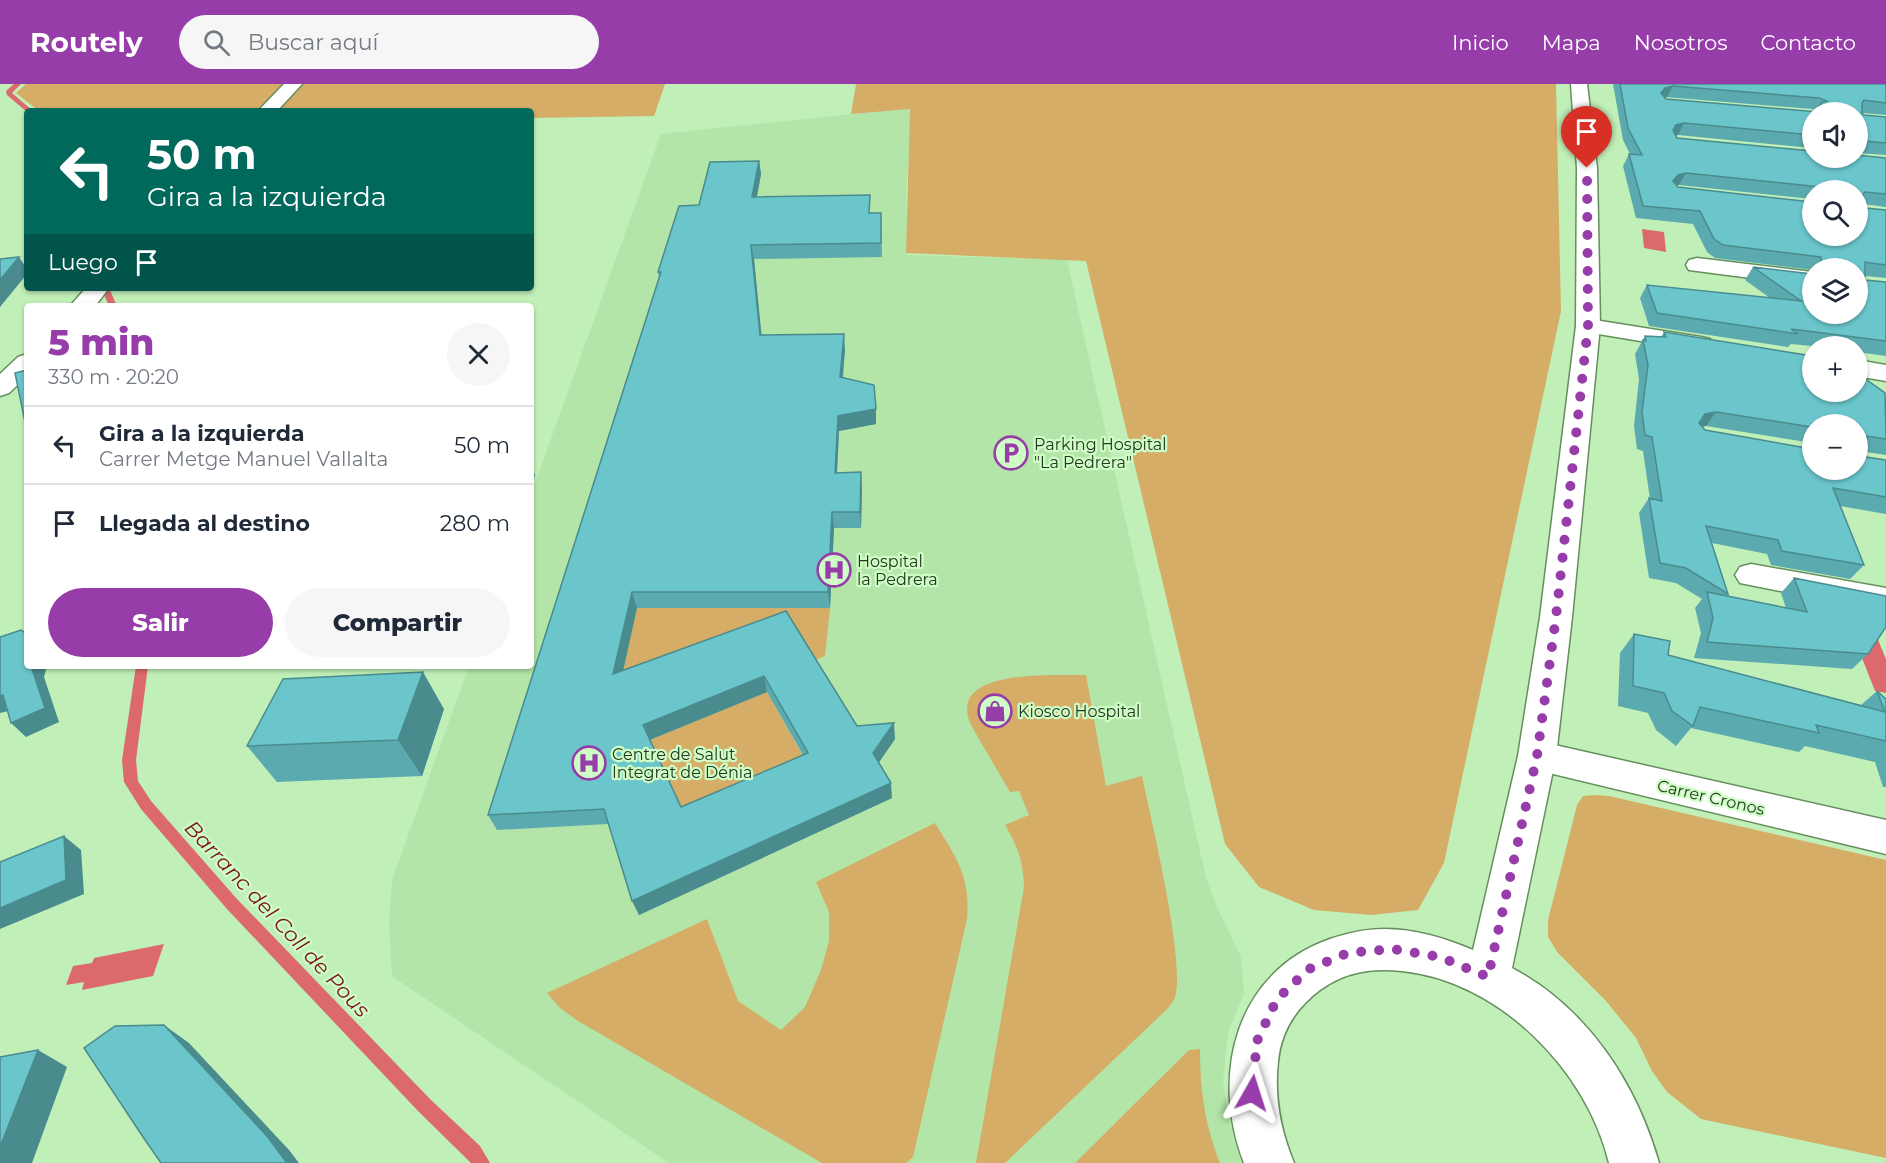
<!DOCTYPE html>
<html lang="es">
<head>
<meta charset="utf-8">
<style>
  :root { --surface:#fff; --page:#f6f6f7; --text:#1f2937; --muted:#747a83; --line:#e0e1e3; --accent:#963da9 }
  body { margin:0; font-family:Montserrat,sans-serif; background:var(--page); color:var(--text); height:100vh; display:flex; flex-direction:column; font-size:22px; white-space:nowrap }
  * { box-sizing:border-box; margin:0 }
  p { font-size:20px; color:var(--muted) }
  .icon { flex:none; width:33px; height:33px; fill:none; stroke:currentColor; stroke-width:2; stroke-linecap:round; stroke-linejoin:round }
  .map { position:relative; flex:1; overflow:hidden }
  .drawer { position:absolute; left:24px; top:219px; width:510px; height:366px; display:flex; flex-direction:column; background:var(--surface); border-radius:6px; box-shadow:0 2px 4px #0004 }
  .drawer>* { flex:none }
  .guide { position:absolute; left:24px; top:24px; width:510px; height:183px; border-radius:6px; box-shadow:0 2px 4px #0004; background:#00695c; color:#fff; overflow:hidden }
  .tools { position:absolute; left:1802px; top:18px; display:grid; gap:12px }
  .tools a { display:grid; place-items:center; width:66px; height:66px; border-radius:50%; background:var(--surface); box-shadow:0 2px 4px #0004; font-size:30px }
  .pin { position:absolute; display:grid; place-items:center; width:51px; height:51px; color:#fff; margin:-62px -26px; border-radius:50% 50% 50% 0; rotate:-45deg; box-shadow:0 0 6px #0007 }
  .pin .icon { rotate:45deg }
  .me { position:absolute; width:66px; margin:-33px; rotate:6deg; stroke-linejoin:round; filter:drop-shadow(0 0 4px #0008) }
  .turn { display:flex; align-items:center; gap:21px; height:126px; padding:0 24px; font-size:27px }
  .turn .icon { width:78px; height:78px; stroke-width:2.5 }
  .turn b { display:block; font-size:42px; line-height:51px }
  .then { display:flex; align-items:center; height:57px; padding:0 24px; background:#0003; gap:12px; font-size:22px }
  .round { display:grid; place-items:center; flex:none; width:63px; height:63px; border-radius:32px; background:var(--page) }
  .summary { display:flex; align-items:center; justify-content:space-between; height:102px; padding:0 24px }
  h1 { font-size:36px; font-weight:800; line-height:45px; color:var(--accent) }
  .primary-button { display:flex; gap:12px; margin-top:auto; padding:12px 24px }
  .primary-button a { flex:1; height:69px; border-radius:36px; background:var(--accent); color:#fff; font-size:24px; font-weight:800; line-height:69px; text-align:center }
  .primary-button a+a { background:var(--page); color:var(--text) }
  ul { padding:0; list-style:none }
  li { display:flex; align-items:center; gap:18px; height:78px; padding:0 24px; border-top:2px solid var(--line) }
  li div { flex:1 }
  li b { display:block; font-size:22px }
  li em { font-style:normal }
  header { display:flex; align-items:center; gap:36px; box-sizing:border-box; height:84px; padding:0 30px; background:var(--accent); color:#fff }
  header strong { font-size:28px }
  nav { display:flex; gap:33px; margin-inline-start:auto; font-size:21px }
  .search { width:420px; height:54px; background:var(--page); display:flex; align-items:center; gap:15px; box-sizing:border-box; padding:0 21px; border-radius:33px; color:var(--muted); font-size:22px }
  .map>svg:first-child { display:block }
</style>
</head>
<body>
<header>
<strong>Routely</strong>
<div class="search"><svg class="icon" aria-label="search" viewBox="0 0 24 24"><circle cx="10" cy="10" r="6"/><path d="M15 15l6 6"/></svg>Buscar aquí</div>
<nav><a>Inicio</a><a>Mapa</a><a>Nosotros</a><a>Contacto</a></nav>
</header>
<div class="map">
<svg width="1886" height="1079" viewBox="0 0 1886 1079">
  <rect width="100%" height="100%" fill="#c1efb8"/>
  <path fill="#b3e5a8" d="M911,24l-5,94 2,53 159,5 139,618 10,27 25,52 3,37 -16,39 -5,49 7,41 13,40h-574l-277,-187 -3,-54 3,-42 77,-214h62v-172l130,-360z"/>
  <path fill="#d5ad66" d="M26,0h261l-25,24 -49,3h-174l-23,-18z
    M302,0h363l-11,32 -123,2v-7h-256z
    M856,0h700l5,227 -117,552 -26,47 -47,5 -57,-5 -55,-23 -34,-43 -139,-583 -180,-8 4,-144 -59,5z
    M637,524h193l-5,48 -15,6 -191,28z
    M1086,591l20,111 36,-10c8,39 46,194 32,224 -3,5 -8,10 -12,14l-157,149h-29l48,-276c-1,-26 -6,-40 -19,-62l24,-10 -10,-24 -9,1 -38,-65c-30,-60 84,-51 114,-52z
    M767,608l43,76 -124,54 -37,-82z
    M1595,711l14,1 277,64v298l-185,-39 -34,-27 -15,-21 -16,-33 -30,-37 -48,-48 -10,-16v-17l29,-115 6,-9z
    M935,739c21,34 36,54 32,96l-54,238 -7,6h-84l-244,-142 -18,-13 -13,-15 160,-74 31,82 43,29 24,-23 16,-37 8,-29v-29l-13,-30z
    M1200,965c0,41 5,76 20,114h-145l114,-113z"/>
  <path fill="#dc6a6d" d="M1642,145l22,3 2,20 -22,-4z
    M1849,541l25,5 12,29v34l-11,-2z
    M164,860l-11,32 -71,14 2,-8 -18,3 7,-19 19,-3 2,-5z"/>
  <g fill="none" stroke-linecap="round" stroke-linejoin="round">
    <path fill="#dc6a6d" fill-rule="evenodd" d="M14,0h7l-9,9 21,18 -6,1 -20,-17 -1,-4z
      M101,204h8l8,18h-8z
      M136,582h12l-12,94 2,21 13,20 86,98 194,201 49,46 10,17h-19l-52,-51 -192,-203 -86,-100 -17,-27 -2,-22z"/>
    <defs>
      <path id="minor" d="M284,0h18l-25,27h-19z
        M1697,174l115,14v14l-123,-16 -3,-5 3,-5z
        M86,204h23l-14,18h-25z
        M1588,235l113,18 9,2 3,5 -3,5 -9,2 -121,-20 -4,-5 4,-5z
        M27,270v22l-18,17 -9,3v-22l18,-17z
        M1857,276l29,5v16l-29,-5z
        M1751,480l135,24v24l-146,-29 -5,-8 5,-8z
        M1537,657l349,79v34l-362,-87 -6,-11 6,-11z"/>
      <path id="tertiary" d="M1571,0h16l10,84 3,158 -28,291 -16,139 -44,212c75,40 124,114 147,195h-50c-22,-93 -110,-182 -207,-192 -31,-3 -57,1 -82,19 -24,18 -39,41 -42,71 -4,36 2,68 16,102h-50c-34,-87 -9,-191 86,-224 18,-6 35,-10 54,-10 31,0 61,9 89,21l45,-194 22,-139 36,-291 1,-158z"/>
    </defs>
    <use href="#minor" stroke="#658f5c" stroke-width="3"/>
    <use href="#tertiary" stroke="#658f5c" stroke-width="3"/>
    <use href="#minor" fill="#fff" fill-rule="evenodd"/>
    <use href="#tertiary" fill="#fff" fill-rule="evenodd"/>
  </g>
  <path fill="#5baaaf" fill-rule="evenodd" d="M1613,0h273v31l-24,-2 2,2 22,2v38l-29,-2v-41h-45v36l-134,-13h-2l1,3 209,20v49l-23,-3 2,4 21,2v68l-21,-2v4l21,2v74l-29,-4v-6h-45l-21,-2 -3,3 -139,-21 -9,-28 7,-13 123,13 -25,-18 8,-13 59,7v40l45,-46h-45v2l-97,-12 -8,-6 -14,-28 -57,-6 -13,-52 6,-12h1l-7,-14zM1665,13l147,12 4,2v1l-150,-13zM1677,101h2l133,14v-9h45l-45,46 -134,-49z
    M759,77l2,13 -4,23 113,16h11l1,44 -128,2 7,76 84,14 -2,29 33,46 -37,7 -2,42 25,15 -1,40h-27l-4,80h-193l-14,62 163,-59 71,115 38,13 -16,23 13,36 -253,117 -31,-91 -111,6 -9,-15 171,-538 -1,-5 41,-67zM767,608l36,63 -122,52 -31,-67z
    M1664,248l222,67v56l-20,-3v5l20,3v54l-46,-8 24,59 -14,14 -79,-14 -4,-11 -55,-11 16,51 -1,2 59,12 -5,-15 13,-15 74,76 -16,15 -158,-11 7,-25 -6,-25 7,-9 -26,-16 -27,-5 -10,-65 10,-15 1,1 -7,-48 -6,-2 -3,-23 5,-47 -4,-25 10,-18 16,1zM1812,340h45l-45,46 -107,-40 -3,-3 4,-1 106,17z
    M1634,550l34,21 193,50 16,-14 9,8v88h-3l-8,-25 -70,-16 -6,6 -108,-24 -15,18 -20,-16 -8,-17 -30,-7 2,-53z
    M444,625l-22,67 -145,6 -30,-36z"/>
  <path fill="#4a8b8e" d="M1673,2l-6,11 -8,2 2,-6 4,-5z
    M1684,39l-6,12 -8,2 6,-12z
    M759,77l2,13 -7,37 -2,-14z
    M1686,89l-7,12 -8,2 2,-6 5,-6z
    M751,161l3,14 9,91 -3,-15z
    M19,173l8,12v5l-27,33v-27z
    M844,250l1,15 -4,44 -1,-16z
    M876,325v15l-37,7 -3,58 -1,-16 3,-57z
    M1716,328l-10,14 -10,2 9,-14z
    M532,383l3,8 -4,12v-16z
    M861,388l1,16 -1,40 -1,-16z
    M832,428l2,16 -4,80 -2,-16z
    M632,508l5,16 -18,82 -6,-16z
    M31,582h16l-3,11 15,45 -33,15 -15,-14z
    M423,588l21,37 -22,67 -24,-36z
    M764,592l3,16 -118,48 -6,-15z
    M3,611l14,14 -17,4v-17z
    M894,639l1,16 -20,29 -2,-15z
    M891,699l1,15 -253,117 -7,-14z
    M64,752l17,14 3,44 -84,35v-21z
    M164,941l25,18 100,107 10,13h-12z
    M38,966l29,17 -35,96h-32v-16z"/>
  <path fill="#6ac6cb" stroke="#4a8b8e" stroke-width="1.5" fill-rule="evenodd" d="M1620,0h266v19l-22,-3 -2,3v10l2,2 22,2v26l-21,-2 -3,2h-5v-31h-45v23l-128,-12 -8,2 -3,5 4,8 135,13v7h45v-3l29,3v36l-21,-2 -2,2v12l2,2 21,2v55l-21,-3v18l21,2v59l-95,-12 7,5 -141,-21 -10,-28 154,16 -48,-34 59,7v40h45v-46h-35l-1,-11 -98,-12 -9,-6 -14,-28 -57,-5 -14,-52 13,1 -14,-27zM1673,2l146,12 8,3 -6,2 -2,9 -153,-13 -5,-6 4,-5zM1686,89l134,14 1,3h36v46h-45v-34l-134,-15 -5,-6 5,-6z
    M759,77l-7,36 118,-2 -1,18h12v30l-130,2 9,90 84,-1 -4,43 34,8 2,24 -38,7 -3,57 26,-1 -1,40h-28l-4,80h-196l-19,82 173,-63 71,115 37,-3 -21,30 18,30 -259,118 -28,-92 -116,6 173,-543h-3l21,-66 20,-1 11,-43zM764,592l44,77 -127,54 -38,-82z
    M19,173l-19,23v-21z
    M1664,248l148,24v36h45v-19l28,20 1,46 -19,-3 -1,21 20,3v37l-53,-9 31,77 -82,-14 -4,-11 -72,-14 22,68 -42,-26 -26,-5 -11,-65 13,3 -10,-64 -7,-2 -3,-23 6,-47 -5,-25 3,1 -1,-5 21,1zM1716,328l96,15v-3h45v46h-45v-21l-107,-19 -6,-7 6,-9z
    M27,286v56l-1,1 -11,-54z
    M1794,494l92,18v31l-18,27 -161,-12 6,-24 -6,-26 100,20z
    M21,546l6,4v32h4l14,42 -34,15 -8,-28 -3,1v-59z
    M1634,550l36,7 -2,14 217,57 -8,-21 9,8v42l-70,-16 3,8 -119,-26 -7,19 -21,-15 -8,-18 -31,-7z
    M423,588l-25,68 -151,6 36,-67z
    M64,752l2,44 -66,28v-46z
    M164,941l102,110 21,28h-126l-18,-26 -59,-89 31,-22z
    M38,966l-38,97v-90z"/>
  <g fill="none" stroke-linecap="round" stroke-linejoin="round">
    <path stroke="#963da9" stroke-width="10" stroke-dasharray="0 18" d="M1252,1009l5,-52 20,-42 32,-30 39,-16 44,-4 48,8 48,20 49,-221 19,-139 32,-291 -1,-158"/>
  </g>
  <defs>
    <symbol id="parking-ring" viewBox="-11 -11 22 22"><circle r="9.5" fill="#cefdc5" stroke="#963da9" stroke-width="1.5"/><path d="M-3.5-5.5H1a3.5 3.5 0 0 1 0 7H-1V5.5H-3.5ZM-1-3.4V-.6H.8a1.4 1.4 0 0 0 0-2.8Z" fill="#963da9"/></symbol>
    <symbol id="hospital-ring" viewBox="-11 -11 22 22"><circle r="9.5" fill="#cefdc5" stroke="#963da9" stroke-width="1.5"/><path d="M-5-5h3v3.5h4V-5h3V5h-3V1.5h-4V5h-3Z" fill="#963da9"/></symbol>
    <symbol id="shop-ring" viewBox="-11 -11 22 22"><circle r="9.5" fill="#cefdc5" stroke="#963da9" stroke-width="1.5"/><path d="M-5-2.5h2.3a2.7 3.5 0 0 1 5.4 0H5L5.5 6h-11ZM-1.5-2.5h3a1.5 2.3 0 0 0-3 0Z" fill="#963da9"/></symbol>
  </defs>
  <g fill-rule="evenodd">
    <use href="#parking-ring" x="992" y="350" width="38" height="38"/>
    <use href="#hospital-ring" x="815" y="467" width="38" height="38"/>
    <use href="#shop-ring" x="976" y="608" width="38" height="38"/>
    <use href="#hospital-ring" x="570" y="660" width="38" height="38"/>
  </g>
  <g text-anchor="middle" stroke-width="4.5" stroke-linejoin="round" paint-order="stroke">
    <g font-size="16" fill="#253722" stroke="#cefdc5" text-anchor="start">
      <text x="1034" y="366">Parking Hospital<tspan x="1034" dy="18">"La Pedrera"</tspan></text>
      <text x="857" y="483">Hospital<tspan x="857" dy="18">la Pedrera</tspan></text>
      <text x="1018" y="633">Kiosco Hospital</text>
      <text x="612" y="676">Centre de Salut<tspan x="612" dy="18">Integrat de Dénia</tspan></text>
    </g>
    <g font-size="16" fill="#253722" stroke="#cefdc5">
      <text transform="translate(1711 713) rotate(13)" y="6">Carrer Cronos</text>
    </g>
    <g font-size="21" font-style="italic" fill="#7c1422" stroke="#cefdc5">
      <text transform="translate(277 835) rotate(47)" y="7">Barranc del Coll de Pous</text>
    </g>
  </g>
</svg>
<div class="tools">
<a><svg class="icon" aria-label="sound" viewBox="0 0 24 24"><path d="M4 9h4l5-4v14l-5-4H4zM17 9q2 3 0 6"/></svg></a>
<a><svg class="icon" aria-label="search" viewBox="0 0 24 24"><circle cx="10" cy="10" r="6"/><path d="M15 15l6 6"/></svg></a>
<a><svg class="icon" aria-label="layers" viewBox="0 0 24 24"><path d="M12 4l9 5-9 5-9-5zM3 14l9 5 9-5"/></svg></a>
<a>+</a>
<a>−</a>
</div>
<div class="pin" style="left:1587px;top:84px;background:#d93025"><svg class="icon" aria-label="arrive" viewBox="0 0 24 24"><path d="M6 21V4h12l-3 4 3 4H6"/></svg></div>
<svg class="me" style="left:1252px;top:1009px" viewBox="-20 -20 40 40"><path d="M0-17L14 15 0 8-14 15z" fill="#963da9" stroke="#fff" stroke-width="4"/></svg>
<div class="guide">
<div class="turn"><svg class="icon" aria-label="left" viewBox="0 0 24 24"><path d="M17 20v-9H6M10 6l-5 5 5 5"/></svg><div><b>50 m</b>Gira a la izquierda</div></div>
<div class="then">Luego<svg class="icon" aria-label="arrive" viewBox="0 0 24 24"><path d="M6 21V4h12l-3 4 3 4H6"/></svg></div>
</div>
<section class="drawer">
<div class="summary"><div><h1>5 min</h1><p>330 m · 20:20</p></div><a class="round"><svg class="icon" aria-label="close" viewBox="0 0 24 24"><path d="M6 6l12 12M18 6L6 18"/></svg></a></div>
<ul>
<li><svg class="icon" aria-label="left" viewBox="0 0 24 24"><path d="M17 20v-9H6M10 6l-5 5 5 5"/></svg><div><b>Gira a la izquierda</b><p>Carrer Metge Manuel Vallalta</p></div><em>50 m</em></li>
<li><svg class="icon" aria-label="arrive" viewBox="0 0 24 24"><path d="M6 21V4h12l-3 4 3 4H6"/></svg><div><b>Llegada al destino</b></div><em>280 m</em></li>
</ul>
<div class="primary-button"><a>Salir</a><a>Compartir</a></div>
</section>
</div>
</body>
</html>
